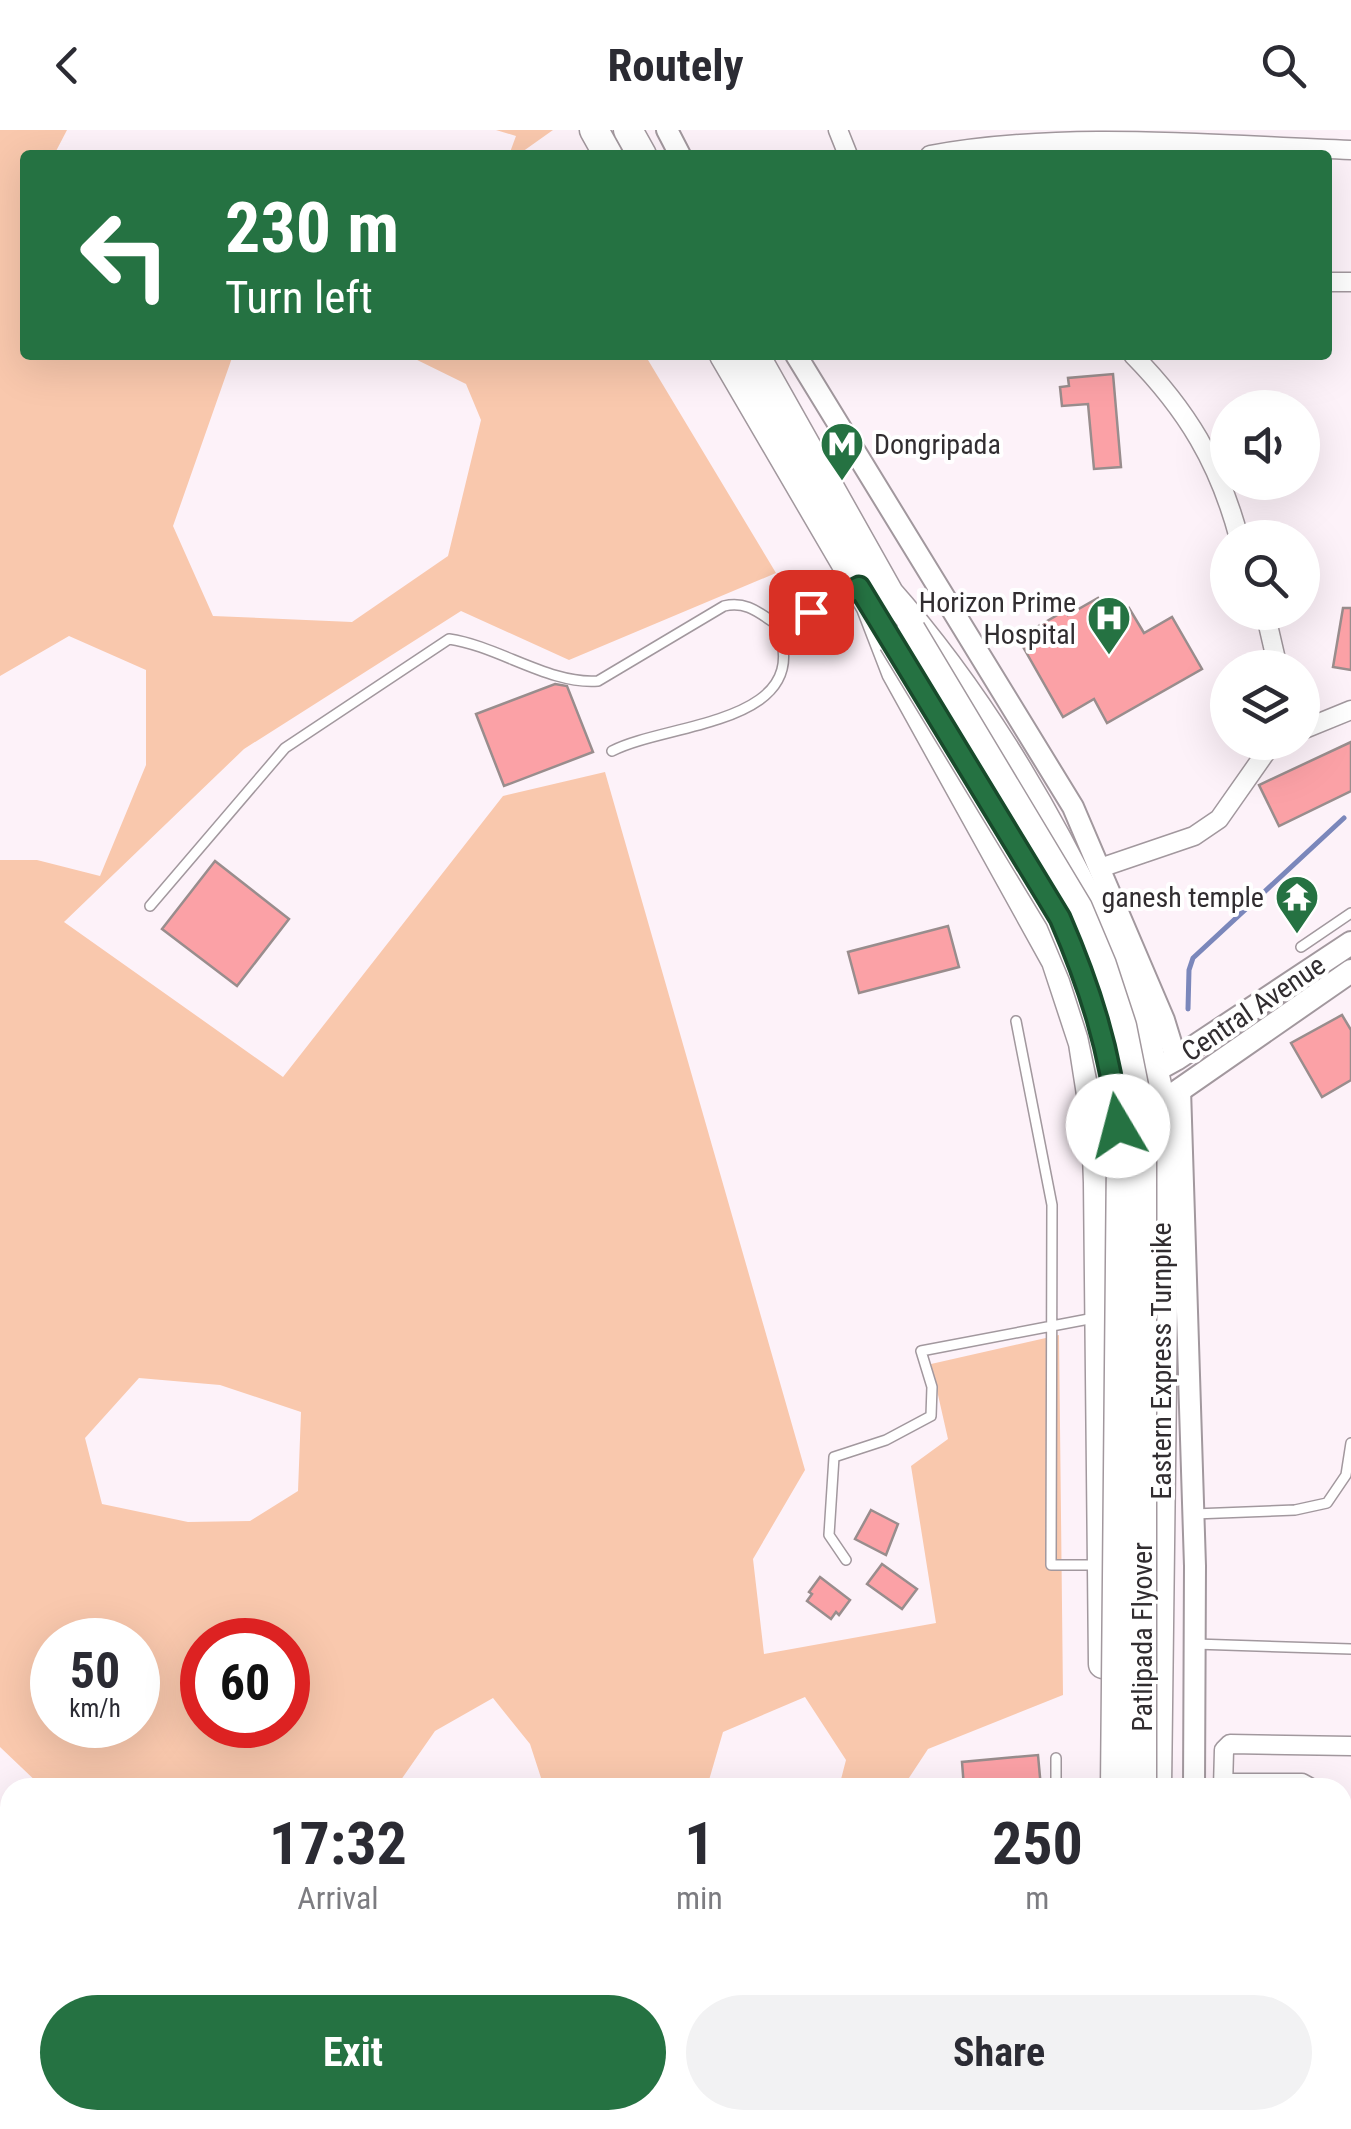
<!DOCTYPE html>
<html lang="en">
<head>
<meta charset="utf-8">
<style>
  :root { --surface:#fff; --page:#f2f2f3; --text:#2b2b33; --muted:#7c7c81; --accent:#257242 }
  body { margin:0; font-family:"Roboto Condensed",sans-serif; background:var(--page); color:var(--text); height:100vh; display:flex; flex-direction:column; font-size:38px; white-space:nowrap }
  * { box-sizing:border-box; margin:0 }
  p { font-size:32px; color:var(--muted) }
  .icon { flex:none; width:55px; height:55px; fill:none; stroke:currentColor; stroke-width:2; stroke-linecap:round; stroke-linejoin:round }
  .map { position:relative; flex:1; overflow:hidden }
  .sheet { position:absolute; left:0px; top:1648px; width:1352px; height:352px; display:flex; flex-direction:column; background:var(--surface); border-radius:30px 30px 0 0; box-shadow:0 10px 40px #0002 }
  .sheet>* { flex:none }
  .banner { position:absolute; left:20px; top:20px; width:1312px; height:210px; border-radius:10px; box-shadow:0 10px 40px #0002; background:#257242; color:#fff; overflow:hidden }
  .fabs { position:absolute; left:1210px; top:260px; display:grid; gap:20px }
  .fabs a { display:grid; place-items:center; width:110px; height:110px; border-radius:50%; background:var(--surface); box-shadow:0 10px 40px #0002; font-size:50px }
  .speed { position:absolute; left:30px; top:1488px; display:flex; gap:20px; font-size:50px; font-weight:700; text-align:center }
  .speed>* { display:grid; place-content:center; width:130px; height:130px; border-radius:50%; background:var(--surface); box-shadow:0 10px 40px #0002; line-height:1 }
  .speed small { font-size:25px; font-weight:400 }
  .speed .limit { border:15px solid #d22; background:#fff; color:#111 }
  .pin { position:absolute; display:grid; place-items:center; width:85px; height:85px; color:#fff; margin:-42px; border-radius:20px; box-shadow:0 5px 15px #0006 }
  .me { position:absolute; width:110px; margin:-55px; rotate:352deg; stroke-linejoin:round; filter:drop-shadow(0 0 8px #0008) }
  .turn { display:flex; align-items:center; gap:35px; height:210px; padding:0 40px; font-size:45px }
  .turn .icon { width:130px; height:130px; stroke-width:2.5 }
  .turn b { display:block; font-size:70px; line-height:85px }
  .eta { display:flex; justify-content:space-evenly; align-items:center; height:170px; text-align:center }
  .eta b { font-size:60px; font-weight:700; line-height:70px }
  .primary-button { display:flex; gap:20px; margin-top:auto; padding:20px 40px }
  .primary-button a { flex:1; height:115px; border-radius:60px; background:var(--accent); color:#fff; font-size:40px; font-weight:700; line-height:115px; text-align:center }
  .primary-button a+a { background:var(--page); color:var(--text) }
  header { display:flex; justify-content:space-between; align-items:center; height:130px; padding:0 40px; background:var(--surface); font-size:45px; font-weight:700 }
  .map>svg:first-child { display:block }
</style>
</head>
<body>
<header><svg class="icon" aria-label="back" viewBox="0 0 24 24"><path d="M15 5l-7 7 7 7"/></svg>Routely<svg class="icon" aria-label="search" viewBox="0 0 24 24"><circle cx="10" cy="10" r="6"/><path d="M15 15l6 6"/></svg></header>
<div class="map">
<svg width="1351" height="1999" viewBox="0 0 1351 1999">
  <rect width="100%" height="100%" fill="#fdf2f9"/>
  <path fill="#f9c8ad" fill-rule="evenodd" d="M0,0h67l-13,25h-29v200h208l-60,171 40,90 139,6 96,-66 33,-136 -15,-36 -59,-29h238l131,218 -207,87 -108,-49 -217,138 -180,173 219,155 220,-281 102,-24 200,698 -52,89 11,95 172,-31 -25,-157 37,-27 -17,-75 128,-29 4,360 -135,54 -25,38h-64l7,-27 -41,-63 -82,35 -16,55h-163l-14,-43 -37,-46 -58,33 -39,56h-354l-42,-40v-887h37l63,16 46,-111v-95l-77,-34 -69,40zM139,1248l81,7 81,27 -3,79 -48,30 -62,1 -86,-18 -17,-66zM52,1510h86v85h-86zM202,1510h86v85h-86z
    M496,0h57l-31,22 1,3h-14l7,-19z
    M0,1791l10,1v101l-10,-1z
    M120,1990h404l-3,9h-402z
    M616,1990h258l2,9h-257z"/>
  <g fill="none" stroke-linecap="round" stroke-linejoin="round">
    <path stroke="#7b87bb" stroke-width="5" d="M1188,879l1,-39 4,-12 151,-140"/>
  </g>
  <path fill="#fba1a6" stroke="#998d8d" stroke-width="2.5" d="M1113,244l8,93 -27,2 -6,-65 -26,2 -2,-19 9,-1 -1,-8z
    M1098,468l12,21 19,-11 15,25 28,-16 30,52 -95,54 -13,-24 -31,18 -45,-79 48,-28 2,5z
    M1343,478h8v62l-18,-3z
    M555,554l12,2 26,66 -89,34 -28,-72z
    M1351,612v49l-72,35 -20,-41z
    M215,731l74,58 -52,67 -75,-57z
    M948,796l11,41 -100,26 -11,-41z
    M1342,885l9,15v50l-29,17 -31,-54z
    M871,1380l27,14 -12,31 -31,-16z
    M882,1434l35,25 -15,20 -35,-25z
    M820,1447l30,23 -11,15 -3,-3 -5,7 -24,-18 5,-7 -3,-2z
    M1038,1625l3,33h-77l-2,-26z"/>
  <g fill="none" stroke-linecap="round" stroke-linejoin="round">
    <defs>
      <path id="service" d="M612,621c56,-29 207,-26 164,-127
        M150,776l135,-158 164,-109c49,7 101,46 149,42l126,-75c22,-5 34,6 52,18l14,-2 64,-32
        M1301,817l50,-34
        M1016,891l36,184 -1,360h49
        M1194,1384l101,-4 32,-7 19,-28 5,-32
        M846,1430l-17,-25 5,-78 52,-17 45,-24 1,-29 -11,-36 173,-33
        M1195,1514l156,5
        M1056,1628v30
        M0,1909l10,1
        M0,1982l10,1
        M84,1990l13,1"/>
      <path id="minor" d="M838,0l10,25
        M930,25c136,-25 283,-10 421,-5
        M1328,152h23
        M1133,225c54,55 86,108 106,183
        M1265,482l13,56
        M1302,600l49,-20
        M1100,738l94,-32 25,-17 54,-77
        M1223,1653h79l9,5
        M1223,1658l1,-38 6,-6 121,2
        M1342,1703v31
        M1277,1990l12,9
        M1235,1999l20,-9"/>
      <path id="tertiary" d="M667,0l13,25
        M796,225l277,452 91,213 12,39
        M1180,959l15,477 -1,222
        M1052,1999v-9
        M1190,1999l1,-9"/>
      <path id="secondary" d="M1140,949l36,-20 175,-116
        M1147,978l14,-5 190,-132"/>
      <path id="primary" d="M594,0l14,25
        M628,0l14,25
        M724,225l153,262
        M755,225l139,247
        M886,460c86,97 154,209 210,326 16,34 34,69 45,105 8,27 14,54 20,82l2,202 -6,483
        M869,472l27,70 160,289 27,82 13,83 2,57 5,481
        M1143,1990v9
        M1108,1999l1,-9"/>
    </defs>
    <use href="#service" stroke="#a2989e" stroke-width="12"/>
    <use href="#minor" stroke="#a2989e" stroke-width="21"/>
    <use href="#tertiary" stroke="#a2989e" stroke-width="24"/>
    <use href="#secondary" stroke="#a2989e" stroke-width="26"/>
    <use href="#primary" stroke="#a2989e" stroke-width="31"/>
    <path stroke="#beb5bb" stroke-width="2.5" stroke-dasharray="10 5" stroke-linecap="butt" d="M1342,1801h9"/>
    <use href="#service" stroke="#fff" stroke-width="9"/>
    <use href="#minor" stroke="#fff" stroke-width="18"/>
    <use href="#tertiary" stroke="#fff" stroke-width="20"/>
    <use href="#secondary" stroke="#fff" stroke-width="22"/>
    <use href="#primary" stroke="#fff" stroke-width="28"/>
    <defs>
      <path id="primary-bridge" d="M911,500l167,278 24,57 20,61 13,65 7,65v632
        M893,512l167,276 23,55 19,59 13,62 6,63 -6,631"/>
    </defs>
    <use href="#primary-bridge" stroke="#a2989e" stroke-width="31" stroke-linecap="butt"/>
    <use href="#primary-bridge" stroke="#fff" stroke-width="28"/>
  </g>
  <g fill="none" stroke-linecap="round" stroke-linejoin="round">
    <defs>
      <path id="route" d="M811,482l48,-25 201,331c29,67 51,134 58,208"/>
    </defs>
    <use href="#route" stroke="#184a2b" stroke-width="25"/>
    <use href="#route" stroke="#257242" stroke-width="18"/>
  </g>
  <defs>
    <symbol id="metro-pin" viewBox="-11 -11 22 30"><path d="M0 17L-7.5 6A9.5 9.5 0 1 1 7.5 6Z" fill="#257242" stroke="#fff"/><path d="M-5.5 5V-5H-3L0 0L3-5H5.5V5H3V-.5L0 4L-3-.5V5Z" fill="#fff"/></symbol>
    <symbol id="hospital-pin" viewBox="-11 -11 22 30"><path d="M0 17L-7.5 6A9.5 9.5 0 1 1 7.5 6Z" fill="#257242" stroke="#fff"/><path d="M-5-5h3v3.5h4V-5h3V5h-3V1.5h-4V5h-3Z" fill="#fff"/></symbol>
    <symbol id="temple-pin" viewBox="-11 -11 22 30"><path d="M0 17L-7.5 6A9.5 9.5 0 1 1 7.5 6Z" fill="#257242" stroke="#fff"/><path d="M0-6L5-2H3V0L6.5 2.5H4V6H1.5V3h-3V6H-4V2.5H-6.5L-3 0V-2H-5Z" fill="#fff"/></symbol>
  </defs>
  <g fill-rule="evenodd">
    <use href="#metro-pin" x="817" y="289" width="50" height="68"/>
    <use href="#hospital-pin" x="1084" y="463" width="50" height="68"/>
    <use href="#temple-pin" x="1272" y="742" width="50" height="68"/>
  </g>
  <g text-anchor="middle" stroke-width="8" stroke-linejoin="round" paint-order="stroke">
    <g font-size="28" fill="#312d30" stroke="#fff" text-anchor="end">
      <text x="874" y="324" text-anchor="start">Dongripada</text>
      <text x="1076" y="482">Horizon Prime<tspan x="1076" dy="32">Hospital</tspan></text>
      <text x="1264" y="777">ganesh temple</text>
    </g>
    <g font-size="28" fill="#312d30" stroke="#fff">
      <text transform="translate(1253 878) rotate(-34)" y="10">Central Avenue</text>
      <text transform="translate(1161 1231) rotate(-90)" y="10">Eastern Express Turnpike</text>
      <text transform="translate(1142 1507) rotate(-90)" y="10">Patlipada Flyover</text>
    </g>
  </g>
</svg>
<div class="fabs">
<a><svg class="icon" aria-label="sound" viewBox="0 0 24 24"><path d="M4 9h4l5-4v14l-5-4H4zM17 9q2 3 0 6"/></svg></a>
<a><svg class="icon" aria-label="search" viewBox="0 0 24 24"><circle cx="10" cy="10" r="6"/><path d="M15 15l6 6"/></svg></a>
<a><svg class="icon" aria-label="layers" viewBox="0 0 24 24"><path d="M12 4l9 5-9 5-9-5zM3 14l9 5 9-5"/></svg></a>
</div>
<div class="speed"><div>50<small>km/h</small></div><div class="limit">60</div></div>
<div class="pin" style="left:811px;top:482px;background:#d93025"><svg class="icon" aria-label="arrive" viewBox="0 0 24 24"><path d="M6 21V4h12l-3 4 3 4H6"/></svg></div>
<svg class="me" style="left:1118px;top:996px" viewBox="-20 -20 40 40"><circle r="19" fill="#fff"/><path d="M0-13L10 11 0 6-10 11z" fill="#257242"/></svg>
<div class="banner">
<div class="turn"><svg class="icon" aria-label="left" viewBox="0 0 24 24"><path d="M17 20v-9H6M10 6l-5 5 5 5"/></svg><div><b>230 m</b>Turn left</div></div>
</div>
<section class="sheet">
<div class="eta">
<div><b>17:32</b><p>Arrival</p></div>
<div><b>1</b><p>min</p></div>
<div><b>250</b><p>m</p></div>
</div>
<div class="primary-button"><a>Exit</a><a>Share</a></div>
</section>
</div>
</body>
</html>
